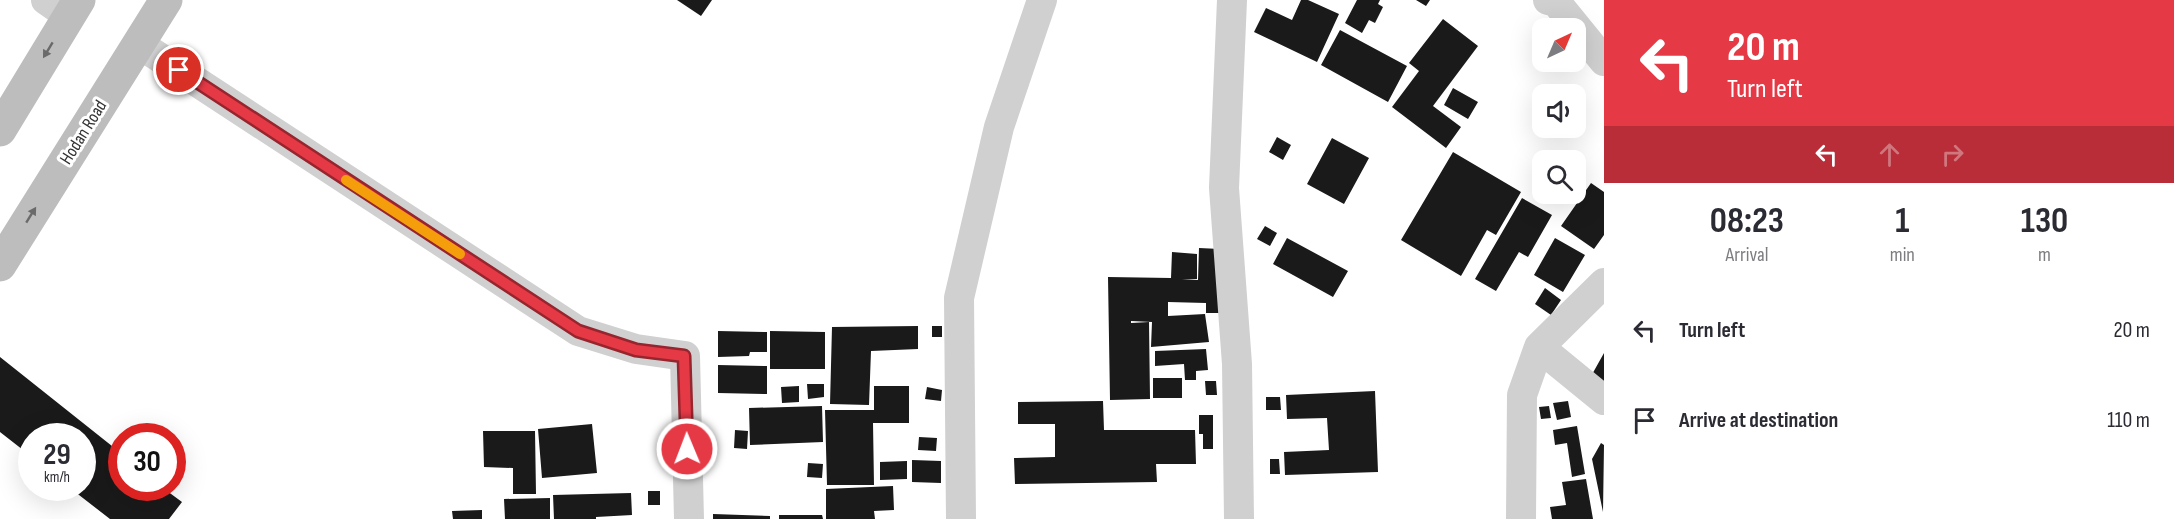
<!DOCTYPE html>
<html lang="en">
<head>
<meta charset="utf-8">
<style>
  :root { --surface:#fff; --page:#f7f7f7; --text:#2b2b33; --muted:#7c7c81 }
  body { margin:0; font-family:"Sofia Sans Condensed",sans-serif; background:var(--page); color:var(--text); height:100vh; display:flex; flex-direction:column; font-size:22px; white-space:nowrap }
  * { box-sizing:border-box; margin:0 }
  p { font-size:20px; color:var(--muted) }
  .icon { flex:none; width:33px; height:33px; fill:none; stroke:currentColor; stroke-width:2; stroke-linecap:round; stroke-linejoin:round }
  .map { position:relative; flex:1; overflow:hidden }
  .drawer { display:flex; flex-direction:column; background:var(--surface); width:570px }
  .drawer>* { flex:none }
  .guide { background:#e63946; color:#fff; overflow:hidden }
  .needle { width:39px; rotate:44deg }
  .controls { position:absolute; left:1532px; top:18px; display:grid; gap:12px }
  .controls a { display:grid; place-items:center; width:54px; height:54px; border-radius:12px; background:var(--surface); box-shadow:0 6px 24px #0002; font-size:30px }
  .speed { position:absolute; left:18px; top:423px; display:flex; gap:12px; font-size:30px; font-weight:700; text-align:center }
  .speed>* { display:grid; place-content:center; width:78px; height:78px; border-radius:50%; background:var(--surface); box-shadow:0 6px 24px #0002; line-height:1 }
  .speed small { font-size:15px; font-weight:400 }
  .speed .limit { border:9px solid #d22; background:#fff; color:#111 }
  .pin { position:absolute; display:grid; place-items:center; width:51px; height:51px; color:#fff; margin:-26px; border:3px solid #fff; border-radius:50%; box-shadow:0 2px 6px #0007 }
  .me { position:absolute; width:66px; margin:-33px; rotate:359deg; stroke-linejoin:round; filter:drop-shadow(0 0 4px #0008) }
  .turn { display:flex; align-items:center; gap:21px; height:126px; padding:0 24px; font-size:27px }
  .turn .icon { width:78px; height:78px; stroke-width:2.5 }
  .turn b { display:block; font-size:42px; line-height:51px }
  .lanes { display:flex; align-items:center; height:57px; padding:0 24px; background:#0003; justify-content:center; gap:30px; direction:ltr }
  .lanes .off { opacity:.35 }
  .eta { display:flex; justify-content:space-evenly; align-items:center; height:102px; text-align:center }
  .eta b { font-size:36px; font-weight:700; line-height:42px }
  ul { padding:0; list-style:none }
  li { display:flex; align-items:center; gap:18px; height:90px; padding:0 24px }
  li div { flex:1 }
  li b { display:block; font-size:22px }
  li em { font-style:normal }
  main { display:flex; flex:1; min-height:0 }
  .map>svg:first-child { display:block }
</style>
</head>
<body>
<main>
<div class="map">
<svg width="1604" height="519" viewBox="0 0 1604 519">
  <rect width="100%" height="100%" fill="#fff"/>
  <path fill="#1a1a1a" d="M677,0h35l-11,16z
    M1301,0h7l31,14 -22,48 -63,-30 12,-24 26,12z
    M1357,0h23l-2,4 5,3 -8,16 -6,-3 -7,13 -17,-10z
    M1416,0h14l-4,6z
    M1443,19l35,27 -45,60 28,21 -15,21 -54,-41 27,-36 -10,-8z
    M1340,30l67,36 -19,36 -67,-37z
    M1453,88l25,14 -10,17 -24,-14z
    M1277,137l14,8 -8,15 -14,-8z
    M1332,138l37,20 -25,46 -37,-20z
    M1453,152l68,40 -25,43 -9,-5 -26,46 -60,-36z
    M1591,183l13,9v43l-10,14 -33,-23z
    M1522,198l30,17 -24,42 -9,-5 -23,39 -21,-12z
    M1265,226l12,7 -7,13 -13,-7z
    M1287,238l61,33 -15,26 -60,-33z
    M1555,238l30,17 -22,37 -29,-17z
    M1199,248l21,1 1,64h-15v-10l-38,-1v14l37,-2 4,28 -58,5 1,-25 -21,-1v2l18,-1 1,77 -40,1 -2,-123 63,1 1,-26 25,2v25h-15l16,1z
    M1545,288l16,12 -10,15 -16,-11z
    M918,326v23l-47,2 -2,54 -39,-1 2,-77z
    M932,326h10v11h-10z
    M718,331l49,1v20h-17l-1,4 -31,1z
    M770,331l55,1v37h-55z
    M1206,349l2,21 -12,1v9h-11l-1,-16 -29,2v-15z
    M1604,353v33l-14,-8z
    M0,357l122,97v34h41l19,14 -13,17h-59l-40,-31h12v-52h-50v21l-32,-25z
    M718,365l49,1v28l-49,-1z
    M1153,378h29v20h-29z
    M1205,381h11l1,14h-11z
    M807,384h17v13l-16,2z
    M799,386v16l-17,1 -1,-16z
    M874,386h35v37h-36l1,62h-47l-2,-75h49z
    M927,387l15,3 -1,11 -16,-2z
    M1375,391l3,81 -93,3 -1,-23 45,-2 -2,-32 -40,1 -1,-24z
    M1266,397h14l1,13h-15z
    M1103,401l1,29h91l1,34h-40l1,18 -142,2 -1,-26 41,-1v-33h-37v-22z
    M1568,401l3,16 -14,3 -4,-17z
    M822,406l1,36 -73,3 -1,-37z
    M1549,406l2,12 -10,1 -2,-12z
    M1199,415h14v34h-10v-15h-4z
    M592,424l5,49 -55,5 -4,-49z
    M1577,426l8,48 -13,3 -5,-34 -12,2 -2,-15z
    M735,430l13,1 -1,18 -13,-1z
    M483,431h52l1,63h-23v-26l-29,-1z
    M919,437l18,1 -1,13 -18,-1z
    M1601,443l3,2 -1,67 -11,-53z
    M1270,459h9l1,15h-10z
    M912,460l29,1v22l-29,-1z
    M907,461v18l-27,1v-18z
    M808,463l15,1 -1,14 -15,-1z
    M1586,479l7,40h-41l-2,-12 16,-2 -4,-23z
    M893,486l1,24 -20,1 1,8h-49v-30z
    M648,491h12v14h-12z
    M631,493l1,22 -36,2v2h-42l-1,-24z
    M550,498v21h-45l-1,-20z
    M482,510v9h-29l-1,-8z
    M713,514l57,2v3h-57z
    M779,515h43l1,4h-44z"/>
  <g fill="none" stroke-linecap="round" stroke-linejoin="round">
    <path stroke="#d0d0d0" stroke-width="30" d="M46,0l23,16
      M1232,0l-8,188 13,176 2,155
      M1548,0l8,2 48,59
      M139,44l439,287 58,18 49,7 4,163
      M1539,347l65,53
      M961,519l-2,-221 40,-171 43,-127
      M1521,519l1,-124 17,-48 65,-64"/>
    <path stroke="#bdbdbd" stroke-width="33" d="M0,130l79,-130
      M0,265l166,-265"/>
  </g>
  <defs><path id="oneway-solid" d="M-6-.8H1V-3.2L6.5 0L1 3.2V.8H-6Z" transform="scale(1.5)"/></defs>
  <g fill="#6a6a6a">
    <use href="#oneway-solid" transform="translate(48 50) rotate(121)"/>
    <use href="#oneway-solid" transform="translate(31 215) rotate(-58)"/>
  </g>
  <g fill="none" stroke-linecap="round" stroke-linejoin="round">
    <defs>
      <path id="route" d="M179,70l399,261 58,19 48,6 3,93"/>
    </defs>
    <use href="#route" stroke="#96252e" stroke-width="15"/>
    <use href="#route" stroke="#e63946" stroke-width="10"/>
    <path stroke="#f59e0b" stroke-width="10" d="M346,180l114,74"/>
  </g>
  <g text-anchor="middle" stroke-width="6" stroke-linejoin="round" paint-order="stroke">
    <g font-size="18" fill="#333" stroke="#fff">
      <text transform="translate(83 132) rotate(-58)" y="6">Hodan Road</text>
    </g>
  </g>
</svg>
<div class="controls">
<a><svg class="needle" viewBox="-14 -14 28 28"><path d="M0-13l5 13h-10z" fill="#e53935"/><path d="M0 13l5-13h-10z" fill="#7c7c81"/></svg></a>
<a><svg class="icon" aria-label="sound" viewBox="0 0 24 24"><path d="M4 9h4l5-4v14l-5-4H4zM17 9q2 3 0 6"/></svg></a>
<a><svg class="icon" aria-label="search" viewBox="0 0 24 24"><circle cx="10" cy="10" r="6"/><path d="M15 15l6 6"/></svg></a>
</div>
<div class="speed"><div>29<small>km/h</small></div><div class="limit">30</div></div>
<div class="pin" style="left:179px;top:70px;background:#d93025"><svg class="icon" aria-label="arrive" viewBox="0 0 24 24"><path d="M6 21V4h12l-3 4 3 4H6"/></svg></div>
<svg class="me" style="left:687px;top:449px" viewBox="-20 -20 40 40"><circle r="17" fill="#e63946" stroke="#fff" stroke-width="3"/><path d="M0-11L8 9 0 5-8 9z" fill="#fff"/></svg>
</div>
<section class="drawer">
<div class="guide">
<div class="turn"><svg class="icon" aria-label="left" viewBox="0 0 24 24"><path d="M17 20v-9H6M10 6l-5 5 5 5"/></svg><div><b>20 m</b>Turn left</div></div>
<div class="lanes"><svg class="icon" aria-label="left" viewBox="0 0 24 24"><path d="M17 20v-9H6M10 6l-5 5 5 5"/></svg><svg class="icon off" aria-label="ahead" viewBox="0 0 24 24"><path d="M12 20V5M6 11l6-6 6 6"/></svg><svg class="icon off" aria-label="right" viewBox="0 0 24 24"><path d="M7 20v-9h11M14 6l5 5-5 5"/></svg></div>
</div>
<div class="eta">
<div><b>08:23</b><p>Arrival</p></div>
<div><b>1</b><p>min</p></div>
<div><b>130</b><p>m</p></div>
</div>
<ul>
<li><svg class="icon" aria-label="left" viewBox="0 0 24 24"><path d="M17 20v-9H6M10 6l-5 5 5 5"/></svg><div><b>Turn left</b></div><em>20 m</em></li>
<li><svg class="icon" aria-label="arrive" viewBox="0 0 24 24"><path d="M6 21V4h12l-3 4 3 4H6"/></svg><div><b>Arrive at destination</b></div><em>110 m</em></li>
</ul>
</section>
</main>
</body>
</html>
